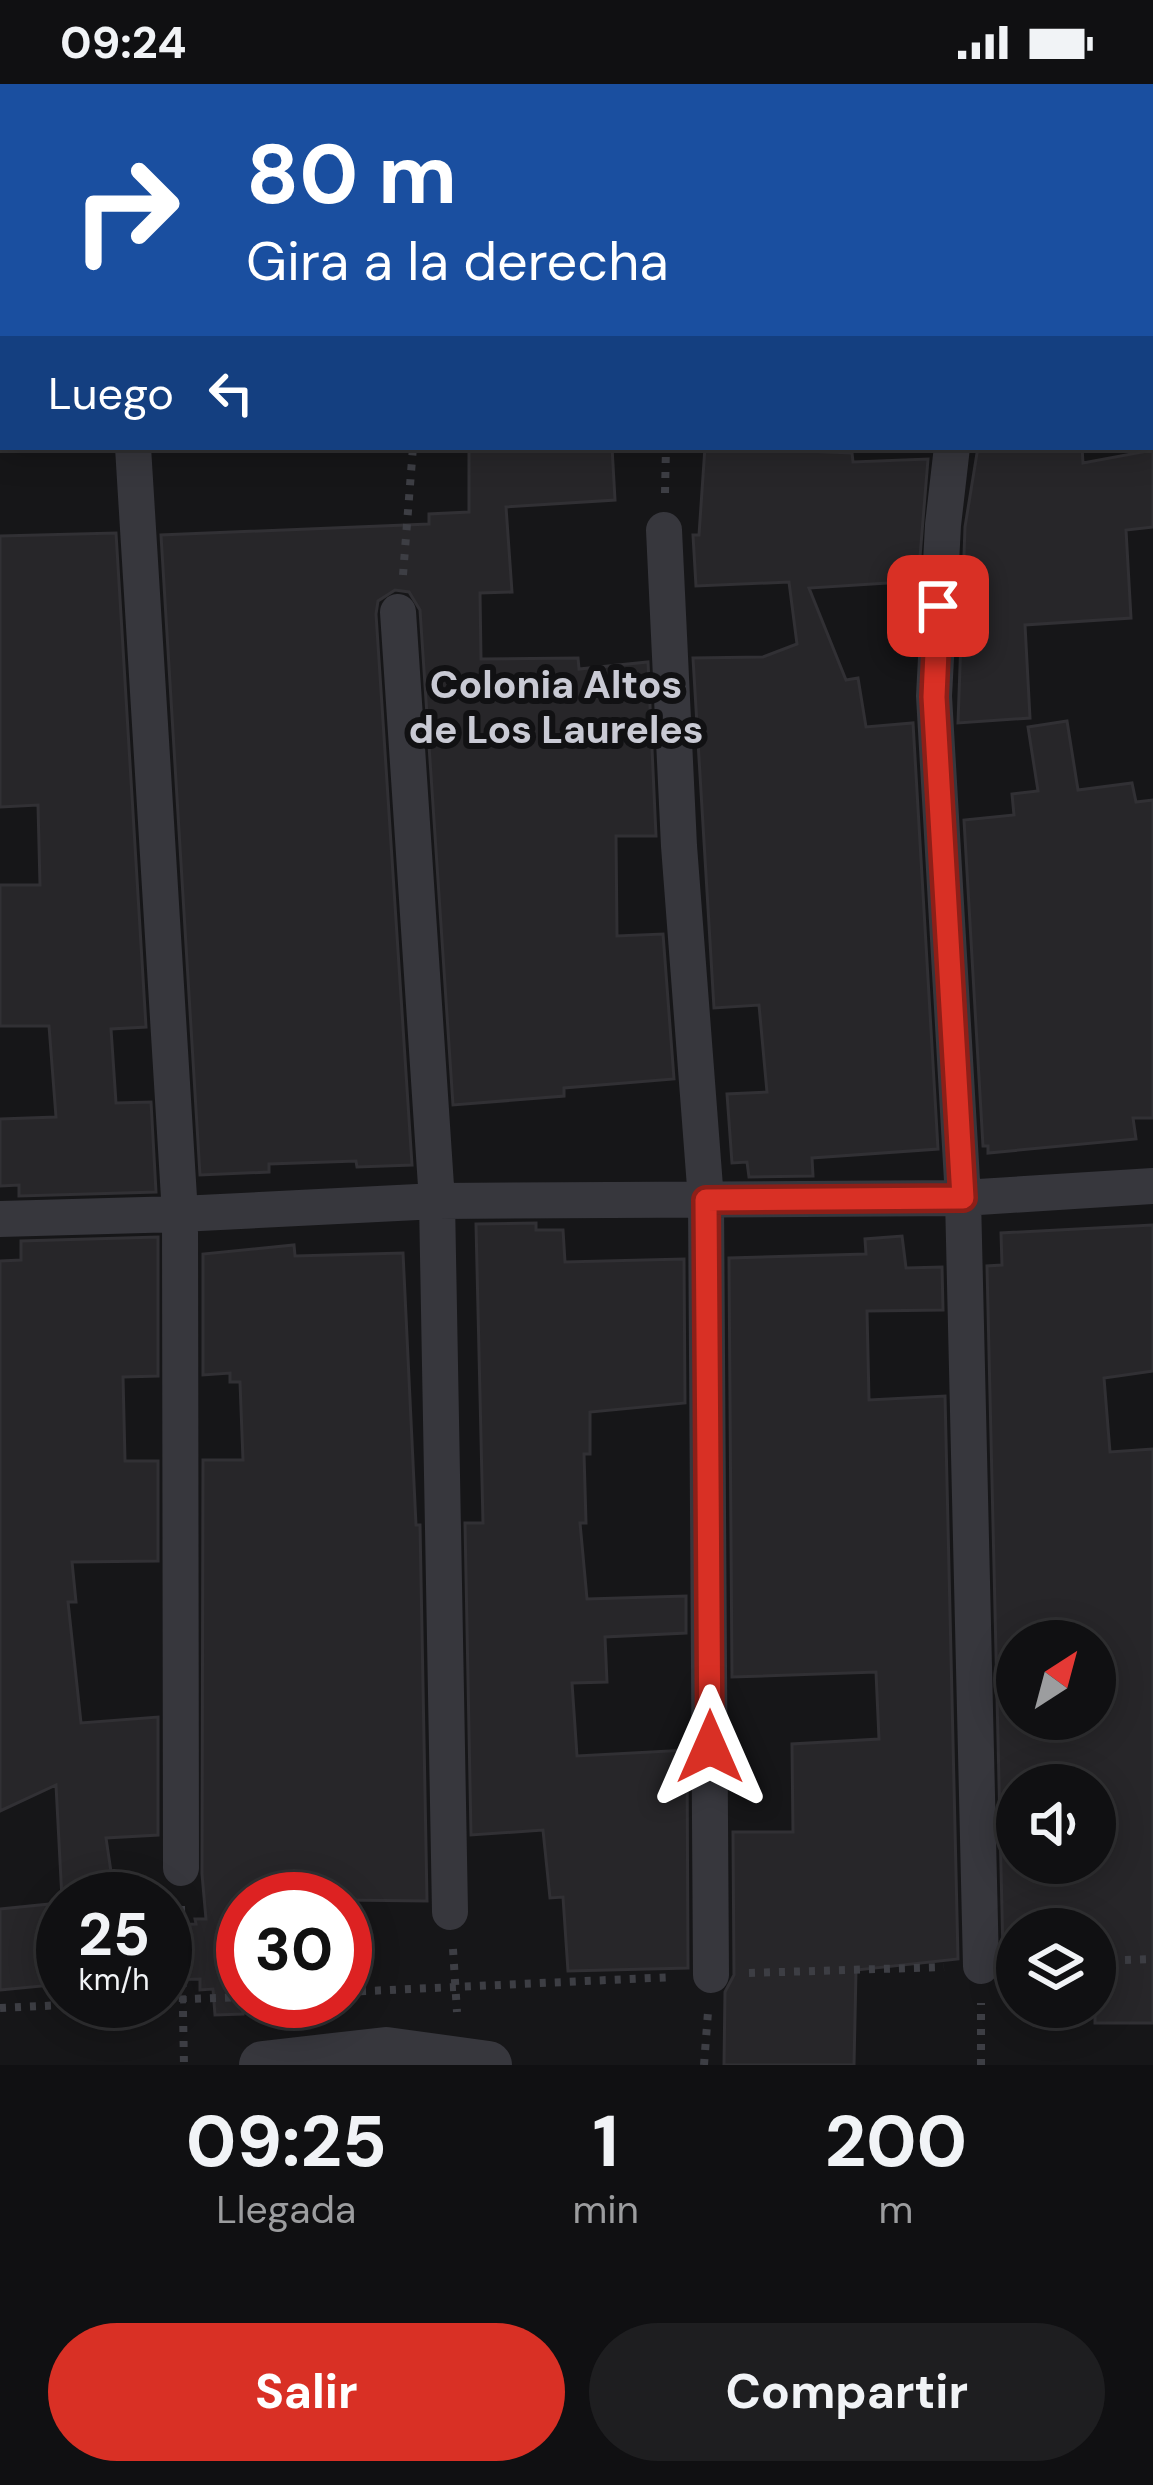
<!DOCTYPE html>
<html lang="es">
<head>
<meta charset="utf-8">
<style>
  :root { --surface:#101012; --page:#1e1e20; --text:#f1f3f6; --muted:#9c9d9f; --line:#303032; --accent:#d93025 }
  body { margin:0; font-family:"DM Sans",sans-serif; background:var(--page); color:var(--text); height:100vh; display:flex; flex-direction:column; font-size:45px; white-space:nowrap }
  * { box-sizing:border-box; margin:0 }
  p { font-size:39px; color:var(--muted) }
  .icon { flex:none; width:66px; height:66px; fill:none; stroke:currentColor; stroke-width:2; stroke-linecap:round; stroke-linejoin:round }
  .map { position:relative; height:1981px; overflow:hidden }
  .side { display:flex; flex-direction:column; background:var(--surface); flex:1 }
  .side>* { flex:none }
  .top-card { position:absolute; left:0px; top:0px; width:1155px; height:366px; box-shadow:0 6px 30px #0003,0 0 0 3px var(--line); background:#1a4fa0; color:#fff; overflow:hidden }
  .needle { width:78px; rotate:36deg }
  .tools { position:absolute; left:996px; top:1536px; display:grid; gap:24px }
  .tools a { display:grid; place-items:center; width:120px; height:120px; border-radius:50%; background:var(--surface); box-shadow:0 6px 30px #0003,0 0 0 3px var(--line); font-size:60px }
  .speed { position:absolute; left:36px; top:1788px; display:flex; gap:24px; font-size:60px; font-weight:700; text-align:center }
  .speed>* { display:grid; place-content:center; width:156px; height:156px; border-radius:50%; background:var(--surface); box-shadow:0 6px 30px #0003,0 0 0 3px var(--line); line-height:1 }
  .speed small { font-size:30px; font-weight:400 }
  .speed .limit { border:18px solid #d22; background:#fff; color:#111 }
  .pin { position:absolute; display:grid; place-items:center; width:102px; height:102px; color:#fff; margin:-51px; border-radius:24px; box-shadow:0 6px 18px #0006 }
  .me { position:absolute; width:132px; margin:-66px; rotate:0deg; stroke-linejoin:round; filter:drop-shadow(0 0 9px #0008) }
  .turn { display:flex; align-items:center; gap:42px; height:252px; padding:0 48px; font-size:54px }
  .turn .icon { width:156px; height:156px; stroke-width:2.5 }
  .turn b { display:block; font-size:84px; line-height:102px }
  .then { display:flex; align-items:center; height:114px; padding:0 48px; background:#0003; gap:24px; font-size:45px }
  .eta { display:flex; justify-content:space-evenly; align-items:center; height:204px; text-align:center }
  .eta b { font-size:72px; font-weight:700; line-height:84px }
  .button { display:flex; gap:24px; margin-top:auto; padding:24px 48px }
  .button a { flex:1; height:138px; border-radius:72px; background:var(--accent); color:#fff; font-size:48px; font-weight:700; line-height:138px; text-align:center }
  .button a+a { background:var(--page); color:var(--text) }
  .status { display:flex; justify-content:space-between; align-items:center; height:84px; padding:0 60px; background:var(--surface); direction:ltr }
  .status svg { height:33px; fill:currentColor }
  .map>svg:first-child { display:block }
</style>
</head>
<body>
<div class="status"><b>09:24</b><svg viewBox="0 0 49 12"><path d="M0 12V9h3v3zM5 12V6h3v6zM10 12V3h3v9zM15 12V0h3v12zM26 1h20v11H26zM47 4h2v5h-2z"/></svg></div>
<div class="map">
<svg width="1153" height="1981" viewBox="0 0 1153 1981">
  <rect width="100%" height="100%" fill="#161618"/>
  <path fill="#1c231e" d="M480,0h516l-9,3z"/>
  <path fill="#272629" stroke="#313034" stroke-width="3" fill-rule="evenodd" d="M469,363h143l3,53 -109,7 6,85 -32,1 1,66 97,-1 1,11 69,-7 8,174h-40l1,100 46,-2 11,145 -110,9v8l-111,9 -33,-495 -11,-18 -14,-2 -17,11 -2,13 36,551 -55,2 -1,-6 -87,3v8l-69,3 -39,-640 268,-11v-10l40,-2z
    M705,363l147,6 1,9 75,-3 -10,122 -109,7 37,92 12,-2 8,49 47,-4 25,426 -126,9 1,18 -64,1 -2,-15 -15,1 -5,-69 40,-2 -8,-87 -45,3 -21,-350 70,-1 34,-13 -8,-62 -93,4 -3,-51h6z
    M978,363h104l1,16 70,-13v77l-27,3 5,88 -106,7 5,93 -72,5 7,-196z
    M116,449l30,494 -35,2 5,74 35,-1 5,90 -137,4v-11l-19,1v-67l56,-2 -7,-91h-49v-141h40l-2,-80 -38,2v-271z
    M1067,637l11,69 54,-7 4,19 17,-2v318h-20l3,21 -148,14v-7h-5l-19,-326 50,-5 -2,-21 26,-3 -10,-64z
    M536,1139v7h27l2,32 119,-3 1,144 -95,9v42h-6l2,69h-6l7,76 99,-3v37l-81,4 2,45 -35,1 5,73 110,-6 1,218 -120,3 -5,-74 -13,1 -7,-68 -72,5 -6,-312h18l-7,-299z
    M1153,1141v146l-49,7 6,74 43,-3v574h-58v-94h-78v24l-14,1 -16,-688 15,-1 -1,-32zM1017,1557h78l2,78h-80zM1017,1701h78v78h-78z
    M902,1152l4,32 36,-1 1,43 -76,1 2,89 76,-4 13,563 -102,11 -2,95h-130l1,-73 9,-17 -1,-143h60l-1,-88 87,-5 -3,-67 -144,5 -3,-419 137,-4 -1,-15z
    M158,1153v139l-35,1 2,84h33v100l-86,1 4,40h-8l13,121 77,-6v118l-52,3 9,61h-53l-6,-114 -56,26v-550l21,-1v-19z
    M294,1161l1,11 108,-3 13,272h4l7,376 -184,-2v115l-28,1 -2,-26 -13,1v-11l-35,1v-55l31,-1 -1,-5h11l-4,-45 1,-414h40l-3,-78h-10v-9l-27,2v-121z
    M60,1819l3,81 -63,6v-81z"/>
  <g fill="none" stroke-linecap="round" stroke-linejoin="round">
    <path stroke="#3d3e44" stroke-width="8" stroke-dasharray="6 9" stroke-linecap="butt" d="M1152,316h1
      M0,355l3,-1
      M665,409l1,-46
      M403,491l10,-128
      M181,1822l3,159
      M453,1865l4,63
      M1095,1877l58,-2
      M749,1889l195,-6
      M345,1908l329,-15
      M165,1916l78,-3
      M0,1924l149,-7
      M704,1981l4,-53
      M981,1981v-62"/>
    <path stroke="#37373d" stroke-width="36" d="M133,363l47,767 1,654
      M952,363l-9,78 -9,171 29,502 18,768
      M664,446l15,316 27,354 5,775
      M398,528l39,589 13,711
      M0,1135l180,-5 257,-13 526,-3 190,-12"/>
    <path stroke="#37373d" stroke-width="48" d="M263,1981l123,-14 102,14"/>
  </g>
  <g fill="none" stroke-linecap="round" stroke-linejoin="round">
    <defs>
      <path id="route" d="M710,1663l-4,-547 257,-2 -29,-501 4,-91"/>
    </defs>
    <use href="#route" stroke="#8d1f18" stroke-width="30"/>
    <use href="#route" stroke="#d93025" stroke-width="21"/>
  </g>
  <g text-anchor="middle" stroke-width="12" stroke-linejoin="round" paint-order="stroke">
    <g font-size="39" font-weight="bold" fill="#c9cad4" stroke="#111113">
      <text x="556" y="614">Colonia Altos<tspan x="556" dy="45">de Los Laureles</tspan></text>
    </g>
  </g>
</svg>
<div class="tools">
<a><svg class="needle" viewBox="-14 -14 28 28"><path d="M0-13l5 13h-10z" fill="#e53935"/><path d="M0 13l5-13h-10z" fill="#9c9d9f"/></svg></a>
<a><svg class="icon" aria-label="sound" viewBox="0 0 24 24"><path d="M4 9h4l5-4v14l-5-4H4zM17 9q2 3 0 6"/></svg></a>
<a><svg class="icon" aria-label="layers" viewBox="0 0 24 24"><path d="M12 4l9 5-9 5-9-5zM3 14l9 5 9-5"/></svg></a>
</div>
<div class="speed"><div>25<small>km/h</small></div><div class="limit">30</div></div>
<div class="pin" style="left:938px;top:522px;background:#d93025"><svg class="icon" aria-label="arrive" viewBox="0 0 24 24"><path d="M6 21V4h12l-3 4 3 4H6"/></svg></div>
<svg class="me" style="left:710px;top:1663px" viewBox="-20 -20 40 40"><path d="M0-17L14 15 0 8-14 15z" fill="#d93025" stroke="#fff" stroke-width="4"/></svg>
<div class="top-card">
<div class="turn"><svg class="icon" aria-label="right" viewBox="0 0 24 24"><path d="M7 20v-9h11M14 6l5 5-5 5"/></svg><div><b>80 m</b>Gira a la derecha</div></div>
<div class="then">Luego<svg class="icon" aria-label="left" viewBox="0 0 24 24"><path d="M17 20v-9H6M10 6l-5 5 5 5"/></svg></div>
</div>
</div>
<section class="side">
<div class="eta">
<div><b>09:25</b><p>Llegada</p></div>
<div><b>1</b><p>min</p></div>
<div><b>200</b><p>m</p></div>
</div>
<div class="button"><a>Salir</a><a>Compartir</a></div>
</section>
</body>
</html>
